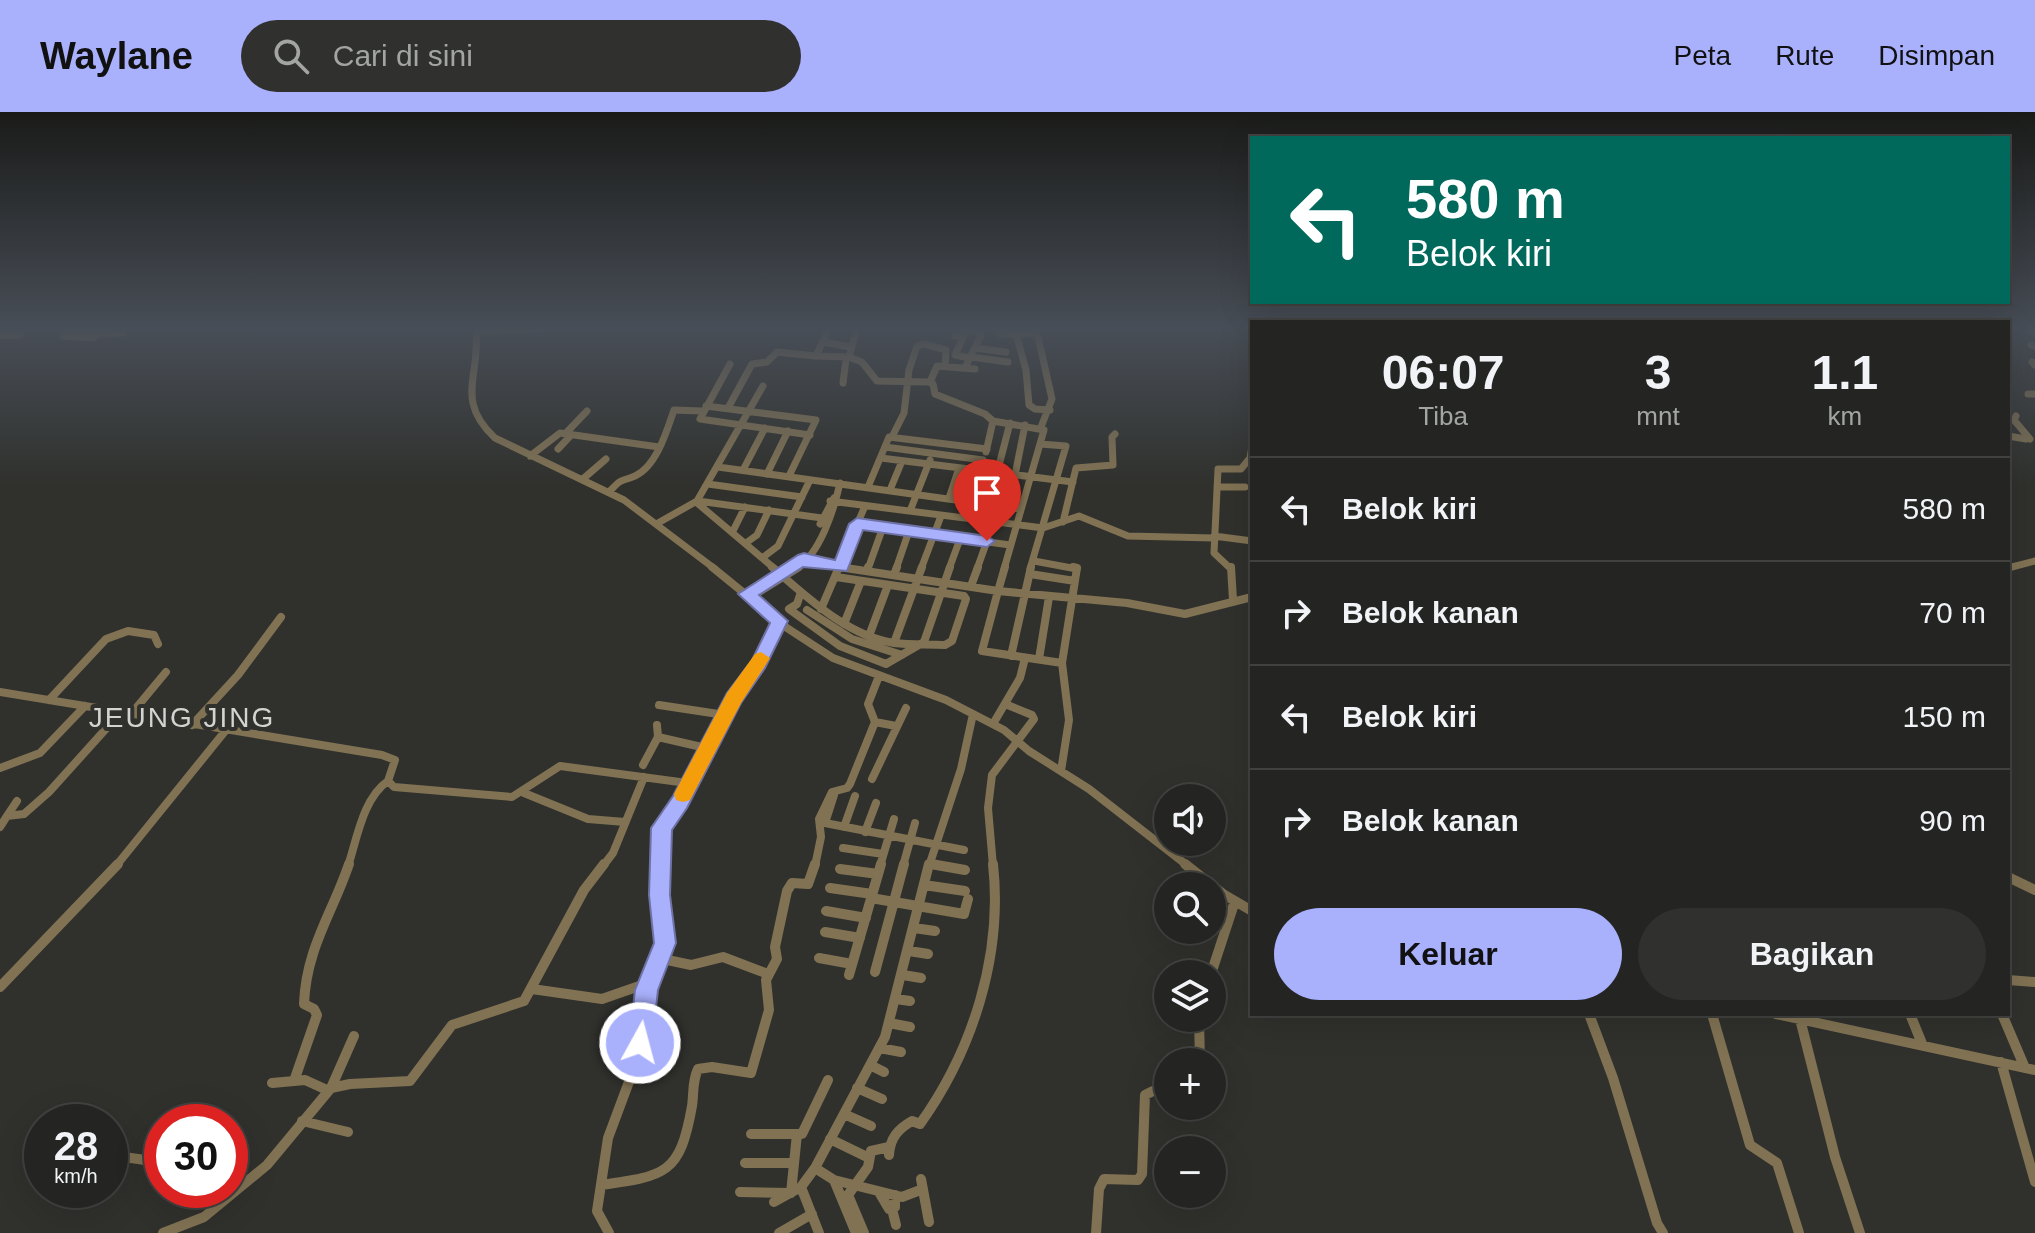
<!DOCTYPE html>
<html lang="id">
<head>
<meta charset="utf-8">
<style>
  :root { --surface:#242522; --page:#30312f; --text:#f1f3f6; --muted:#a3a5a5; --line:#414240; --accent:#a9b0fc }
  body { margin:0; font-family:Arial,sans-serif; background:var(--page); color:var(--text); height:100vh; display:flex; flex-direction:column; font-size:30px; white-space:nowrap }
  * { box-sizing:border-box; margin:0 }
  p { font-size:26px; color:var(--muted) }
  .icon { flex:none; width:44px; height:44px; fill:none; stroke:currentColor; stroke-width:2; stroke-linecap:round; stroke-linejoin:round }
  .map { position:relative; flex:1; overflow:hidden }
  .panel { position:absolute; left:1250px; top:208px; width:760px; height:696px; display:flex; flex-direction:column; background:var(--surface); border-radius:0px; box-shadow:0 8px 32px #0002,0 0 0 2px var(--line) }
  .panel>* { flex:none }
  .top-card { position:absolute; left:1250px; top:24px; width:760px; height:168px; border-radius:0px; box-shadow:0 8px 32px #0002,0 0 0 2px var(--line); background:#00695c; color:#fff; overflow:hidden }
  .controls { position:absolute; left:1154px; top:672px; display:grid; gap:16px }
  .controls a { display:grid; place-items:center; width:72px; height:72px; border-radius:50%; background:var(--surface); box-shadow:0 8px 32px #0002,0 0 0 2px var(--line); font-size:40px }
  .speed { position:absolute; left:24px; top:992px; display:flex; gap:16px; font-size:40px; font-weight:700; text-align:center }
  .speed>* { display:grid; place-content:center; width:104px; height:104px; border-radius:50%; background:var(--surface); box-shadow:0 8px 32px #0002,0 0 0 2px var(--line); line-height:1 }
  .speed small { font-size:20px; font-weight:400 }
  .speed .limit { border:12px solid #d22; background:#fff; color:#111 }
  .pin { position:absolute; display:grid; place-items:center; width:68px; height:68px; color:#fff; margin:-82px -34px; border-radius:50% 50% 50% 0; rotate:-45deg; box-shadow:0 0 8px #0007 }
  .pin .icon { rotate:45deg }
  .me { position:absolute; width:88px; margin:-44px; rotate:7deg; stroke-linejoin:round; filter:drop-shadow(0 0 6px #0008) }
  .turn { display:flex; align-items:center; gap:28px; height:168px; padding:0 24px; font-size:36px }
  .turn .icon { width:104px; height:104px; stroke-width:2.5 }
  .turn b { display:block; font-size:56px; line-height:68px }
  .eta { display:flex; justify-content:space-evenly; align-items:center; height:136px; text-align:center }
  .eta b { font-size:48px; font-weight:600; line-height:56px }
  .cta { display:flex; gap:16px; margin-top:auto; padding:16px 24px }
  .cta a { flex:1; height:92px; border-radius:48px; background:var(--accent); color:#111; font-size:32px; font-weight:600; line-height:92px; text-align:center }
  .cta a+a { background:var(--page); color:var(--text) }
  ul { padding:0; list-style:none }
  li { display:flex; align-items:center; gap:24px; height:104px; padding:0 24px; border-top:2px solid var(--line) }
  li div { flex:1 }
  li b { display:block; font-size:30px }
  li em { font-style:normal }
  header { display:flex; align-items:center; gap:48px; box-sizing:border-box; height:112px; padding:0 40px; background:var(--accent); color:#111 }
  header strong { font-size:38px }
  nav { display:flex; gap:44px; margin-inline-start:auto; font-size:28px }
  .search { width:560px; height:72px; background:var(--page); display:flex; align-items:center; gap:20px; box-sizing:border-box; padding:0 28px; border-radius:44px; color:var(--muted); font-size:30px }
  .map>svg:first-child { display:block }
</style>
</head>
<body>
<header>
<strong>Waylane</strong>
<div class="search"><svg class="icon" aria-label="search" viewBox="0 0 24 24"><circle cx="10" cy="10" r="6"/><path d="M15 15l6 6"/></svg>Cari di sini</div>
<nav><a>Peta</a><a>Rute</a><a>Disimpan</a></nav>
</header>
<div class="map">
<svg width="2035" height="1121" viewBox="0 0 2035 1121">
  <rect width="100%" height="100%" fill="#30312d"/>
  <g fill="none" stroke-linecap="round" stroke-linejoin="round">
    <path stroke="#817253" stroke-width="7" d="M476,216c5,48 -22,72 19,110l129,62 91,69
      M829,216l-13,28 33,1
      M857,216l-8,29 13,5 15,19 52,1 4,2 2,10 50,20 8,7 51,9 -40,139
      M996,216l4,6 35,-1
      M1036,216l16,71 -11,28
      M2030,216l5,5
      M71,218h32l-10,8 -30,-2z
      M477,220l66,-4
      M965,221l-10,22 15,3
      M99,222l24,-1
      M1016,222l10,36 3,35 6,4 15,1
      M0,223h20
      M955,224l18,-6 8,5 -16,33
      M824,230l26,5
      M2031,233l4,1
      M975,236l31,4
      M971,245l37,5
      M2032,250l3,3
      M730,252l-30,55 110,16
      M930,270l7,-16 38,3
      M843,271l3,-24
      M2028,282h7
      M706,294l110,14 -27,56
      M728,296l24,-44 15,-2 10,-10 39,4
      M2016,304l-2,4 16,19
      M565,322l22,-23
      M2008,324l18,3
      M892,325l12,-24 5,-43 8,-24 7,-2 22,6 -1,16
      M885,335l98,13
      M558,337l13,-14
      M986,340l7,-31
      M530,344l30,-23 99,14
      M881,346l192,24
      M718,355l302,42
      M743,358l22,-42
      M997,361l13,-50
      M767,362l21,-43
      M1015,363l10,-50
      M584,366l22,-19
      M708,372l94,13
      M868,375l21,-50 98,12
      M1217,375h28
      M890,378l12,-29
      M609,380c15,-16 10,-9 26,-16 22,-10 32,-46 39,-66l28,1
      M949,386l10,-30
      M698,389l124,17
      M830,389l213,27 36,-12 49,20 86,2
      M974,389l9,-29
      M696,390l79,67
      M998,393l9,-30
      M910,399l20,-51
      M1063,410l13,-54 37,-3 -1,-28 3,-3
      M658,411l39,-22 66,-115
      M820,412l14,-26
      M857,412l153,21
      M733,419l12,-24
      M1214,424l38,5
      M746,431l11,-8 12,-25
      M762,446l16,-12 32,-66
      M804,447l49,10
      M1034,449l43,8
      M2008,456l27,-7
      M796,457c24,-15 38,-59 44,-86
      M838,457l27,-63
      M868,457l15,-42
      M896,457l13,-38
      M921,457l20,-53
      M949,457l11,-30
      M977,457l10,-28
      M1030,457l36,-123 -26,-2
      M1231,457l-17,-16 4,-84h23l9,-11 2,-12"/>
    <path stroke="#817253" stroke-width="8" d="M712,455l75,61 46,30 113,42 58,30 25,21 60,38 99,77
      M772,455c35,30 75,69 122,76 17,2 34,1 51,2l7,-4 14,-42 -2,-3 -128,-19
      M839,455l159,24 -16,60 80,12
      M1005,455l-7,24 129,12 58,11 67,-17
      M1231,455l2,33
      M867,459l1,-4
      M1030,462l45,7
      M894,463l3,-8
      M971,474l7,-19
      M801,480l-4,12 -8,5 51,37 46,18 38,-22 26,-75
      M751,485l48,-30
      M821,497l18,-42
      M807,498l45,29 50,16
      M844,512l17,-43
      M869,524l19,-51
      M894,531l28,-76
      M1011,544l20,-89
      M1039,547l10,-62
      M0,580l382,63 13,5 -7,21 6,6 118,10 48,-31 127,17
      M49,588l57,-61 22,-8 26,4 4,9
      M659,593l66,10
      M132,601l34,-41
      M875,610l21,4
      M993,612l27,-46 5,-20
      M192,613l46,-50 43,-58
      M658,625l48,11
      M643,653l15,-28 -1,-12
      M0,656l40,-15 45,-47
      M1061,659l8,-51 -7,-57 15,-95 -4,-1
      M872,667l34,-71
      M524,681l64,26 37,3
      M834,683l-9,28 139,27
      M7,704l10,-15
      M0,715l7,-11 17,-2 25,-22 73,-81
      M844,715l11,-31
      M865,720l11,-29
      M843,736l40,6
      M929,752l14,2
      M116,754l110,-136
      M348,754c9,-27 15,-68 40,-85
      M603,754l10,-13 31,-76
      M661,754l1,-38 18,-26 54,-104 25,-34 20,-43
      M815,754l6,-29 -2,-18 13,-27 15,-4 3,-4 25,-62 -7,-18 11,-28
      M880,754l14,-47
      M903,754l12,-43
      M929,754l32,-97 12,-55
      M993,754l-5,-58 4,-33 42,-56 -2,-4 -27,-11"/>
    <path stroke="#817253" stroke-width="10" d="M931,752l34,6
      M1185,752l38,30 29,17
      M840,757l38,5
      M2008,765l27,13
      M924,773l41,6
      M830,776l42,6
      M871,786l93,16 4,-15
      M826,799l40,7
      M914,816l21,3
      M825,820l35,6
      M909,839l19,3
      M658,846l33,7 32,-8 45,17
      M819,846l33,6
      M875,860l29,-108
      M1211,862l24,-73
      M849,863l32,-111
      M903,863l18,3
      M2008,868l27,2
      M0,875l118,-123
      M532,877l70,10 46,-16
      M896,887l14,2
      M1589,902l24,64 44,145 6,10
      M1712,902l38,131 27,18 22,70
      M1776,902l259,56
      M1910,902l13,32
      M2002,902l23,54
      M1199,906l1,44
      M1800,907l35,138 25,76
      M889,911l21,4
      M880,936l21,4
      M2001,950l34,120
      M870,953l14,7
      M294,969l23,-66 -3,-6 -10,-5c2,-55 28,-90 45,-140
      M272,971l33,-3 22,10
      M331,976l23,-52
      M857,976l25,11
      M844,1002l27,12
      M302,1009l46,11
      M751,1022h46l-6,59
      M797,1022h5l26,-54
      M830,1027l35,17
      M110,1043l35,5 17,-9
      M889,1043c1,-17 9,-26 23,-34l8,3c53,-74 83,-169 73,-260
      M745,1051h49
      M921,1067l8,43
      M834,1068l22,53
      M601,1073c65,-9 79,-11 91,-79 2,-13 0,-25 6,-37l14,-2 39,6 18,-63 -3,-30 11,-21 -2,-12 12,-56 5,-8 16,1 7,-20
      M801,1075l18,46
      M923,1077l-21,8 -68,-17 -19,-12 70,-131 44,-173
      M740,1080l50,1
      M879,1080l10,17 6,-2v-12
      M774,1090l27,-15 14,-19
      M892,1097l4,16
      M163,1121l41,-16 63,-52 64,-77 19,-4 60,-3 42,-56 72,-24 60,-111 20,-26
      M609,1121l-12,-22 11,-73 25,-67 13,-81 19,-47 -5,-48 1,-31
      M779,1121l33,-19
      M864,1121l-16,-38 20,-28 3,-16 18,-4
      M1096,1121l3,-44 5,-10 34,1 4,-6 3,-79 8,-4h15"/>
  </g>
  <linearGradient id="sky" x2="0" y2="1"><stop stop-color="#1a1b19"/><stop offset="0.58" stop-color="#484e57"/><stop offset="1" stop-color="#484e57" stop-opacity="0"/></linearGradient>
  <rect width="2035" height="373" fill="url(#sky)"/>
  <path fill="#a9b0fc" stroke="#6e72a4" stroke-width="2" d="M857,406l130,18 8,5 -8,6 -124,-17 -16,41 -44,-4 -44,28 29,26 -23,47 -24,35 -54,105 -15,22 -2,65 6,48 -18,47 -6,53 -4,8 -8,4 -8,-4 -3,-8 6,-53 19,-47 -5,-48 2,-67 22,-32 54,-103 25,-33 18,-37 -32,-29 60,-39 6,-2 31,7 14,-36z"/>
  <path fill="#f59e0b" d="M761,540l9,6 -29,45 -51,97 -7,2 -7,-2 -2,-6 53,-101 28,-39z"/>
  <g text-anchor="middle" stroke-width="8" stroke-linejoin="round" paint-order="stroke">
    <g font-size="28" letter-spacing="2" fill="#d3d3d1" stroke="#30312d">
      <text x="182" y="615">JEUNG JING</text>
    </g>
  </g>
</svg>
<div class="controls">
<a><svg class="icon" aria-label="sound" viewBox="0 0 24 24"><path d="M4 9h4l5-4v14l-5-4H4zM17 9q2 3 0 6"/></svg></a>
<a><svg class="icon" aria-label="search" viewBox="0 0 24 24"><circle cx="10" cy="10" r="6"/><path d="M15 15l6 6"/></svg></a>
<a><svg class="icon" aria-label="layers" viewBox="0 0 24 24"><path d="M12 4l9 5-9 5-9-5zM3 14l9 5 9-5"/></svg></a>
<a>+</a>
<a>−</a>
</div>
<div class="speed"><div>28<small>km/h</small></div><div class="limit">30</div></div>
<div class="pin" style="left:987px;top:429px;background:#d93025"><svg class="icon" aria-label="arrive" viewBox="0 0 24 24"><path d="M6 21V4h12l-3 4 3 4H6"/></svg></div>
<svg class="me" style="left:640px;top:931px" viewBox="-20 -20 40 40"><circle r="17" fill="#a9b0fc" stroke="#fff" stroke-width="3"/><path d="M0-11L8 9 0 5-8 9z" fill="#fff"/></svg>
<div class="top-card">
<div class="turn"><svg class="icon" aria-label="left" viewBox="0 0 24 24"><path d="M17 20v-9H6M10 6l-5 5 5 5"/></svg><div><b>580 m</b>Belok kiri</div></div>
</div>
<section class="panel">
<div class="eta">
<div><b>06:07</b><p>Tiba</p></div>
<div><b>3</b><p>mnt</p></div>
<div><b>1.1</b><p>km</p></div>
</div>
<ul>
<li><svg class="icon" aria-label="left" viewBox="0 0 24 24"><path d="M17 20v-9H6M10 6l-5 5 5 5"/></svg><div><b>Belok kiri</b></div><em>580 m</em></li>
<li><svg class="icon" aria-label="right" viewBox="0 0 24 24"><path d="M7 20v-9h11M14 6l5 5-5 5"/></svg><div><b>Belok kanan</b></div><em>70 m</em></li>
<li><svg class="icon" aria-label="left" viewBox="0 0 24 24"><path d="M17 20v-9H6M10 6l-5 5 5 5"/></svg><div><b>Belok kiri</b></div><em>150 m</em></li>
<li><svg class="icon" aria-label="right" viewBox="0 0 24 24"><path d="M7 20v-9h11M14 6l5 5-5 5"/></svg><div><b>Belok kanan</b></div><em>90 m</em></li>
</ul>
<div class="cta"><a>Keluar</a><a>Bagikan</a></div>
</section>
</div>
</body>
</html>
